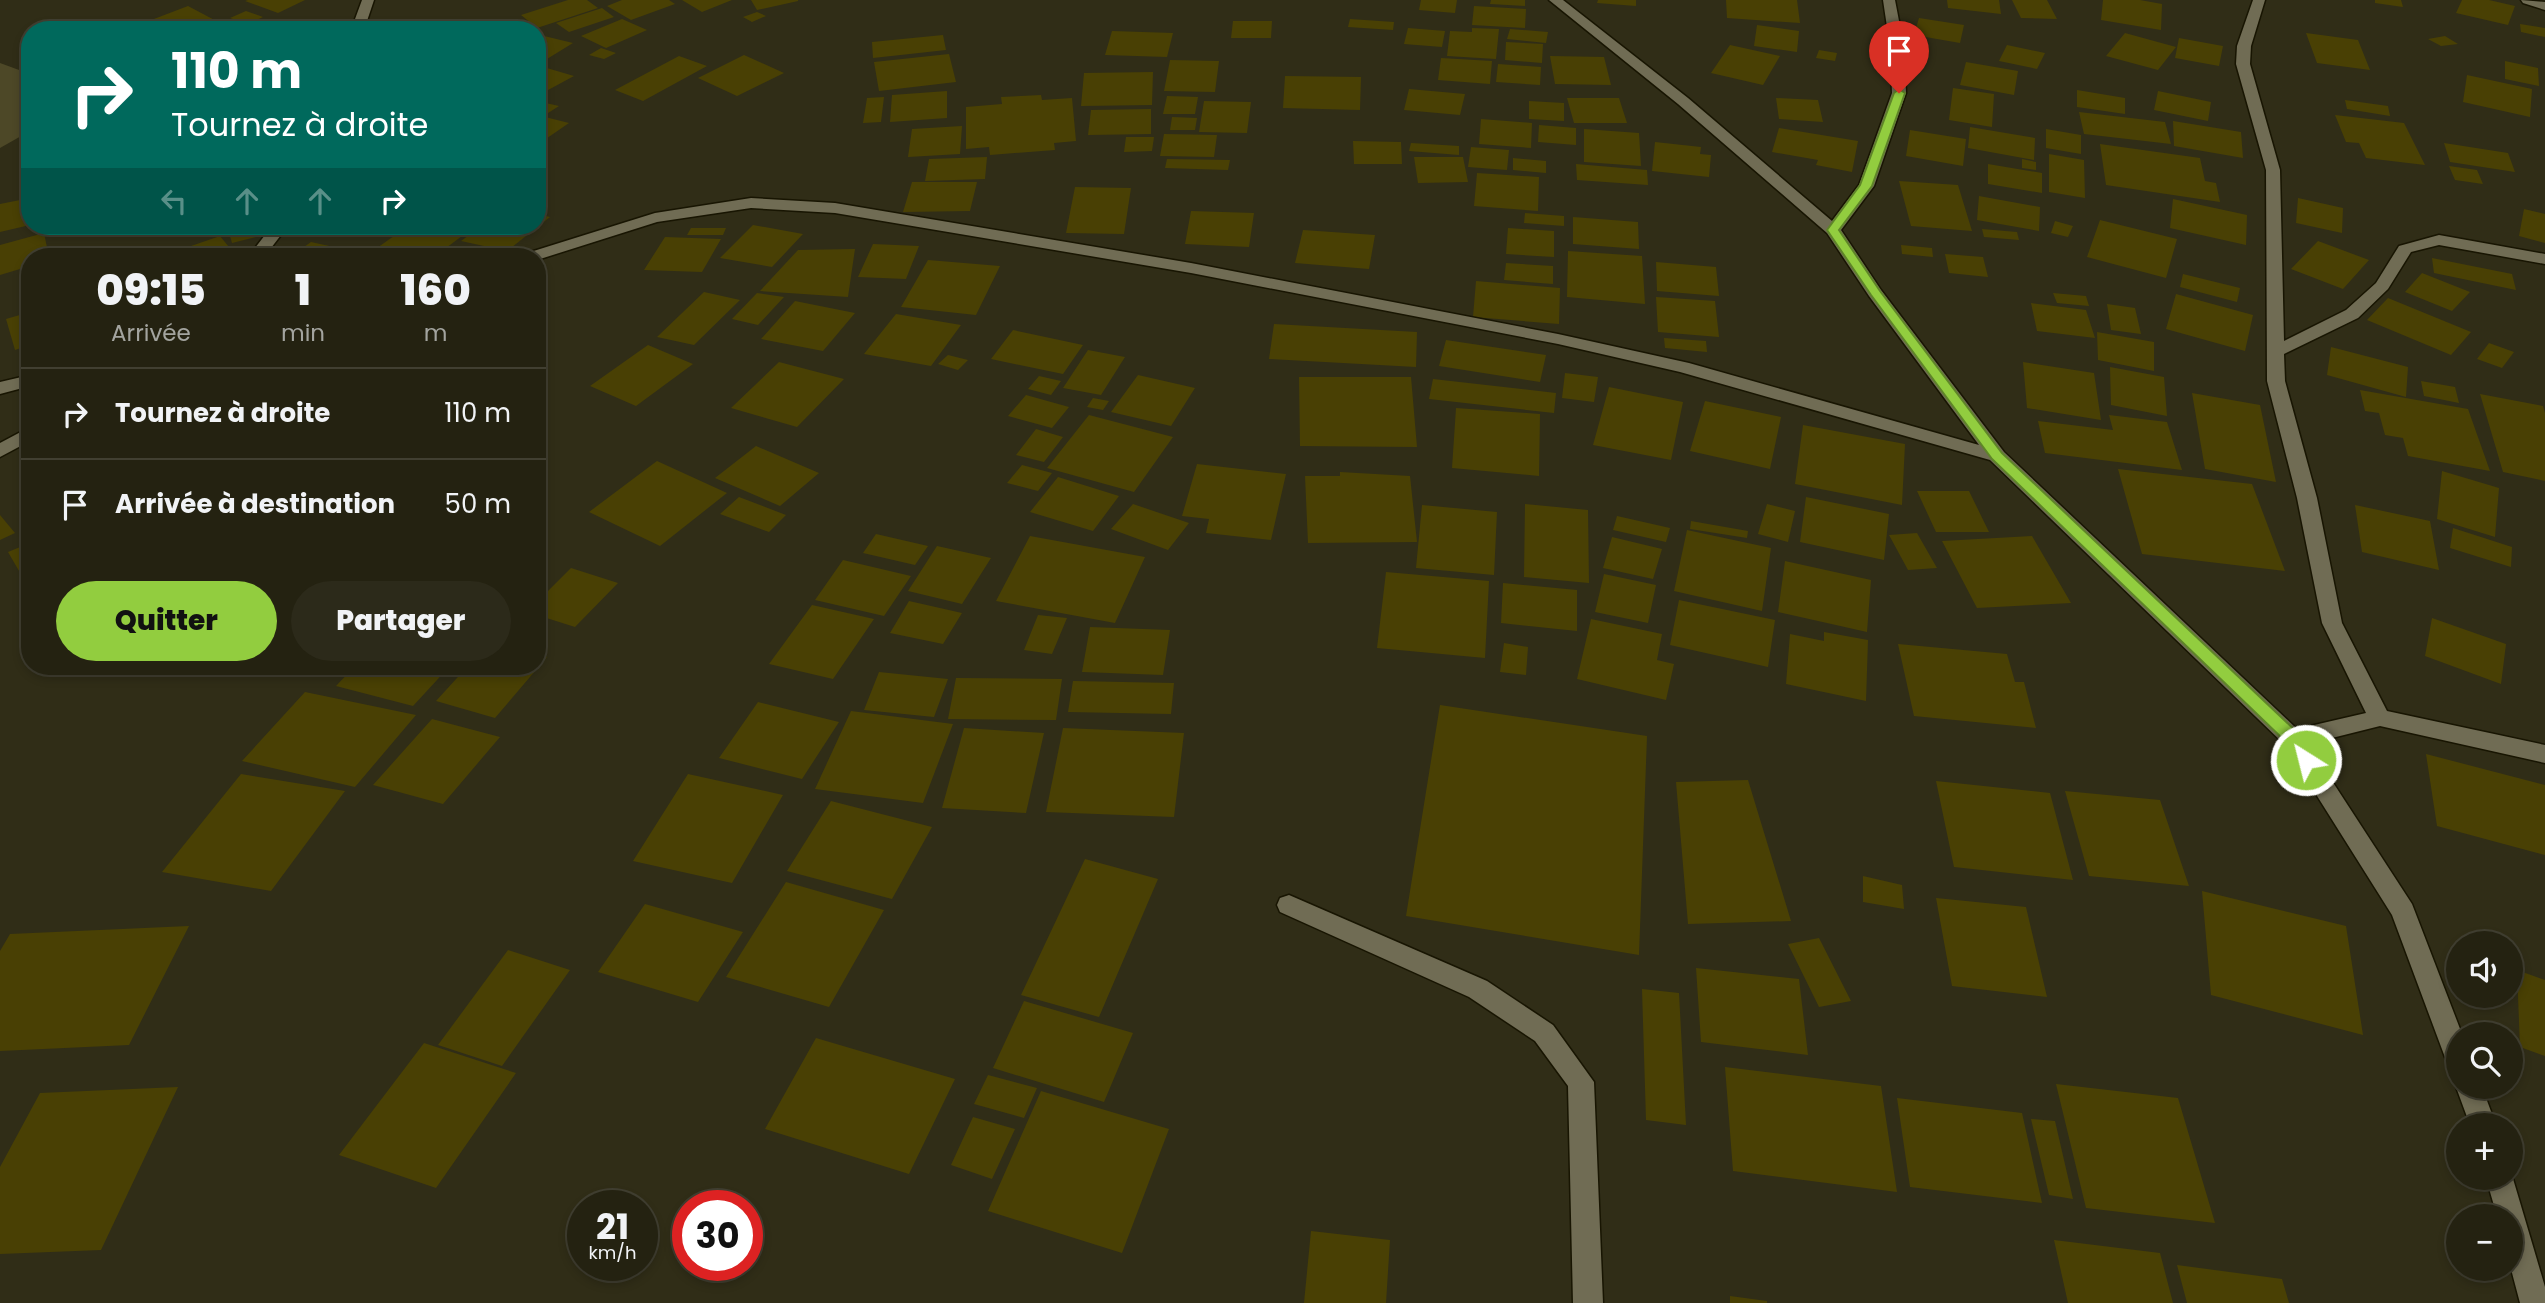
<!DOCTYPE html>
<html lang="fr">
<head>
<meta charset="utf-8">
<style>
  :root { --surface:#242211; --page:#2c2a1a; --text:#f1f3f6; --muted:#a3a49f; --line:#413f31; --accent:#92cd3f }
  body { margin:0; font-family:Poppins,sans-serif; background:var(--page); color:var(--text); height:100vh; display:flex; flex-direction:column; font-size:26px; white-space:nowrap }
  * { box-sizing:border-box; margin:0 }
  p { font-size:23px; color:var(--muted) }
  .icon { flex:none; width:38px; height:38px; fill:none; stroke:currentColor; stroke-width:2; stroke-linecap:round; stroke-linejoin:round }
  .map { position:relative; flex:1; overflow:hidden }
  .side { position:absolute; left:21px; top:248px; width:525px; height:427px; display:flex; flex-direction:column; background:var(--surface); border-radius:28px; box-shadow:0 4px 10px #0003,0 0 0 2px var(--line) }
  .side>* { flex:none }
  .guide { position:absolute; left:21px; top:21px; width:525px; height:214px; border-radius:28px; box-shadow:0 4px 10px #0003,0 0 0 2px var(--line); background:#00695c; color:#fff; overflow:hidden }
  .fabs { position:absolute; left:2446px; top:931px; display:grid; gap:14px }
  .fabs a { display:grid; place-items:center; width:77px; height:77px; border-radius:50%; background:var(--surface); box-shadow:0 4px 10px #0003,0 0 0 2px var(--line); font-size:35px }
  .speed { position:absolute; left:567px; top:1190px; display:flex; gap:14px; font-size:35px; font-weight:700; text-align:center }
  .speed>* { display:grid; place-content:center; width:91px; height:91px; border-radius:50%; background:var(--surface); box-shadow:0 4px 10px #0003,0 0 0 2px var(--line); line-height:1 }
  .speed small { font-size:18px; font-weight:400 }
  .speed .limit { border:10px solid #d22; background:#fff; color:#111 }
  .pin { position:absolute; display:grid; place-items:center; width:60px; height:60px; color:#fff; margin:-72px -30px; border-radius:50% 50% 50% 0; rotate:-45deg; box-shadow:0 0 7px #0007 }
  .pin .icon { rotate:45deg }
  .me { position:absolute; width:77px; margin:-38px; rotate:324deg; stroke-linejoin:round; filter:drop-shadow(0 0 5px #0008) }
  .turn { display:flex; align-items:center; gap:24px; height:147px; padding:0 35px; font-size:32px }
  .turn .icon { width:91px; height:91px; stroke-width:2.5 }
  .turn b { display:block; font-size:49px; line-height:60px }
  .lanes { display:flex; align-items:center; height:66px; padding:0 35px; background:#0003; justify-content:center; gap:35px; direction:ltr }
  .lanes .off { opacity:.35 }
  .eta { display:flex; justify-content:space-evenly; align-items:center; height:119px; text-align:center }
  .eta b { font-size:42px; font-weight:800; line-height:49px }
  .primary-button { display:flex; gap:14px; margin-top:auto; padding:14px 35px }
  .primary-button a { flex:1; height:80px; border-radius:42px; background:var(--accent); color:#111; font-size:28px; font-weight:800; line-height:80px; text-align:center }
  .primary-button a+a { background:var(--page); color:var(--text) }
  ul { padding:0; list-style:none }
  li { display:flex; align-items:center; gap:21px; height:91px; padding:0 35px; border-top:2px solid var(--line) }
  li div { flex:1 }
  li b { display:block; font-size:26px }
  li em { font-style:normal }
  .map>svg:first-child { display:block }
</style>
</head>
<body>
<div class="map">
<svg width="2545" height="1303" viewBox="0 0 2545 1303">
  <rect width="100%" height="100%" fill="#302d17"/>
  <path fill="#4d4827" d="M0,63l30,11v57l-30,17z"/>
  <path fill="#494004" d="M248,0h57l-27,13 -33,-12z
    M568,0h19l11,8 -61,20 -16,-13z
    M622,0h47l6,4 -44,16 -24,-14z
    M682,0h50l-30,12z
    M751,0h47v1l-41,9z
    M1421,0h36l-2,13 -36,-3z
    M1491,0h34v6l-35,-2z
    M1598,0h38v6l-39,-3z
    M1726,0h71l3,23 -73,-5z
    M1947,0h52l2,14 -53,-6z
    M2012,0h35l10,19 -36,-1z
    M2103,0h37l22,4 -1,26 -60,-10z
    M2375,0h26l2,7 -28,-4z
    M2462,0h27l26,6 -7,19 -52,-12z
    M188,6l34,18 -16,6h-81z
    M1474,6l52,3 -1,19 -53,-3z
    M602,8l12,9 -45,15 -13,-9z
    M246,11l17,6 -15,7 -18,-6z
    M757,12l9,4 -14,6 -9,-5z
    M1919,18l45,7 -4,18 -46,-8z
    M622,19l25,11 -41,18 -25,-12z
    M1350,19l44,3 -1,8 -45,-3z
    M1233,21h39l-1,17h-40z
    M2520,24l25,4v9l-24,-5z
    M1757,25l42,6 -2,21 -43,-6z
    M1408,28l37,3 -3,16 -38,-3z
    M1472,28l27,1 -3,30 -49,-3 3,-25 22,1z
    M1510,29l38,3 -2,11 -39,-4z
    M1112,31l61,2 -6,24 -62,-2z
    M2125,33l51,14 -18,23 -52,-14z
    M2306,33l52,7 12,30 -53,-7z
    M540,35l33,8 -26,16 -10,-2v-20z
    M943,35l3,15 -73,8 -1,-16z
    M2445,36l13,8 -17,2 -13,-7z
    M2179,38l44,8 -4,20 -44,-8z
    M1506,42l37,2 -1,19 -37,-3z
    M1730,45l50,11 -17,29 -52,-12z
    M2007,45l38,8 -8,16 -38,-8z
    M601,48l15,5 -12,6 -15,-4z
    M1819,50l18,3 -2,8 -19,-3z
    M949,54l7,28 -77,9 -5,-29z
    M744,55l40,18 -47,23 -39,-18z
    M679,56l28,10 -64,35 -28,-11z
    M1550,56l54,1 7,28 -56,-1z
    M1441,58l51,3 -2,23 -52,-4z
    M1170,60l49,1 -4,31 -51,-1z
    M2505,61l33,7 1,18 -34,-7z
    M1966,62l52,9 -4,24 -54,-10z
    M1498,64l43,3 -1,18 -44,-3z
    M540,66l34,10 -37,20v-29z
    M1153,72l-1,33 -71,1 3,-33z
    M2467,75l65,14 -2,28 -67,-15z
    M1285,76l76,1 -1,33 -77,-2z
    M1953,88l41,6 -2,33 -43,-7z
    M1409,89l56,5 -5,21 -56,-5z
    M2077,90l48,8v16l-48,-7z
    M947,91v27l-57,4 2,-27z
    M2158,91l53,11 -3,19 -54,-11z
    M1041,95l1,5 30,-2 4,43 -22,2 1,7 -65,5 -1,-8 -23,2v-42l36,-3 -1,-7z
    M1167,96l31,1 -3,17h-32z
    M884,97l-3,25 -18,1 4,-25z
    M1567,98h52l8,25h-53z
    M1776,98l42,2 5,22 -44,-3z
    M2345,100l43,6 2,10 -43,-7z
    M537,101l22,5 -14,9 -8,-1z
    M1204,101l47,1 -4,31 -48,-1z
    M1529,101l35,2v18l-35,-2z
    M1151,109v25l-63,1 3,-25z
    M2079,112l86,10 6,22 -87,-10z
    M537,115l32,8 -29,20 -3,-1z
    M2335,115l69,8 21,42 -59,-7 -7,-15 -13,-1z
    M1172,117l25,1 -2,12h-25z
    M1481,119l51,4 -1,25 -52,-4z
    M2173,121l68,11 2,26 -69,-12z
    M1539,125l37,3v17l-38,-3z
    M962,126l-2,28 -52,3 4,-28z
    M1970,127l65,11 -1,22 -66,-12z
    M1779,128l79,13 -6,31 -36,-7 2,-5 -46,-8z
    M1584,129l55,4 2,33 -57,-4z
    M2046,129l35,6v19l-35,-6z
    M1910,130l56,9 -3,27 -57,-10z
    M1164,134l53,1 -3,22 -54,-1z
    M1126,137h28l-2,14 -28,1z
    M1353,141l48,1 1,22h-48z
    M1655,142l46,5 -1,7 11,1 -2,22 -57,-6z
    M1411,143l48,3v9l-50,-4z
    M2444,143l64,10 7,19 -65,-10z
    M2100,144l100,14 5,23 11,2 4,19 -114,-17z
    M1471,147l38,3 -2,20 -39,-3z
    M2049,154l35,6 1,38 -36,-6z
    M987,157l-2,22 -60,2 4,-22z
    M1414,157h49l5,25 -50,1z
    M1513,158l33,3v12l-33,-3z
    M1167,159l63,1 -2,10 -63,-2z
    M2022,159l14,3v8l-14,-2z
    M1576,164l71,6 1,15 -71,-5z
    M1988,164l54,9v20l-54,-9z
    M2449,166l28,4 6,14 -28,-4z
    M1477,173l62,4 -1,34 -64,-5z
    M1899,181l59,4 14,46 -61,-5z
    M912,182h65l-7,29 -67,1z
    M1075,187l56,1 -7,46 -58,-1z
    M1979,196l61,11 -1,24 -62,-11z
    M30,198v27l-30,7v-28z
    M2298,198l45,10 -1,25 -46,-10z
    M2173,199l74,16 -1,30 -76,-17z
    M2524,209l21,5v29l-26,-7z
    M1191,211l63,2 -5,34 -64,-3z
    M1525,213l39,3v10l-40,-3z
    M537,214l13,3 -43,34 -46,-10 20,-15h56z
    M1573,217l65,5 1,27 -66,-5z
    M2100,220l77,19 -11,39 -79,-21z
    M2055,221l18,5 -5,11 -17,-4z
    M753,225l50,9 -31,33 -52,-9z
    M227,226h25l4,11 -24,6z
    M408,226h27l31,7 -32,24h-19l-38,-9z
    M691,228h35l-3,7h-36z
    M1508,228l46,3v26l-48,-3z
    M1982,229l35,3 2,8 -35,-3z
    M1303,230l72,5 -6,34 -74,-6z
    M44,233l5,24h-19v9l-30,9v-30z
    M220,236l17,21 -72,-2z
    M665,237l56,2 -19,33 -58,-2z
    M2318,241l51,19 -26,29 -52,-20z
    M311,242l55,12 -4,3h-72z
    M873,244l46,2 -13,33 -48,-2z
    M1901,245l31,3 1,9 -31,-3z
    M855,249l-7,48 -88,-6 38,-41z
    M1568,251l74,5 3,48 -78,-7z
    M1945,254l38,3 5,20 -39,-4z
    M2432,258l80,16 4,16 -82,-17z
    M928,260l72,6 -24,49 -75,-8z
    M1656,262l60,5 3,29 -62,-5z
    M1506,263l47,3v18l-49,-4z
    M2422,273l48,19 -18,19 -47,-19z
    M2183,274l57,14 -3,14 -57,-15z
    M1476,281l84,7 -1,36 -86,-7z
    M704,292l36,8 -46,45 -37,-8z
    M757,293l27,4 -26,28 -26,-6z
    M2053,293l33,3 3,10 -32,-3z
    M2176,294l77,21 -8,36 -79,-22z
    M1656,297l59,4 4,36 -61,-5z
    M2388,298l83,34 -20,23 -84,-35z
    M795,301l60,12 -32,38 -62,-12z
    M2031,303l55,7 9,28 -58,-7z
    M2107,304l28,4 6,26 -30,-4z
    M30,312v33l-15,5 -9,-31z
    M896,314l65,11 -30,41 -67,-12z
    M1274,324l143,8 -1,35 -147,-8z
    M1013,330l70,15 -20,29 -72,-15z
    M2097,332l57,10v29l-56,-11z
    M1664,338l42,3 1,11 -42,-4z
    M1446,340l100,15 -6,27 -101,-16z
    M2489,343l25,9 -12,16 -25,-9z
    M648,345l45,19 -57,42 -46,-20z
    M2331,347l77,20 -2,30 -79,-22z
    M1088,350l37,7 -24,38 -38,-7z
    M948,355l20,5 -10,10 -20,-6z
    M779,362l65,17 -47,48 -66,-19z
    M2023,362l71,11 7,47 -74,-12z
    M2110,367l54,10 3,39 -56,-11z
    M1565,373l33,4 -4,25 -32,-4z
    M1138,375l57,13 -24,38 -60,-14z
    M1039,376l22,5 -10,14 -23,-6z
    M1299,377h112l6,70 -117,-1z
    M1433,379l123,14 -2,20 -125,-14z
    M2421,381l34,6 4,16 -35,-7z
    M1609,387l74,15 -12,58 -78,-15z
    M2360,390l108,19 22,62 -82,-15 -5,-18 -18,-3 -6,-22 -14,-2z
    M2192,393l68,12 16,77 -71,-13z
    M2480,394l63,12 2,7v68l-42,-9z
    M1026,395l43,12 -17,21 -44,-12z
    M1093,398l16,3 -6,9 -16,-3z
    M1705,401l76,16 -11,52 -80,-18z
    M1456,408l84,6 -1,62 -87,-8z
    M1089,415l84,22 -39,55 -87,-24z
    M2109,415l58,7 15,48 -137,-17 -7,-32 75,9z
    M1803,425l102,19 -3,61 -107,-21z
    M1036,429l27,8 -19,25 -28,-7z
    M756,446l63,27 -39,33 -65,-28z
    M657,461l70,32 -67,53 -71,-34z
    M1197,464l89,10 -15,66 -65,-7 3,-14 -27,-3z
    M1022,465l30,8 -14,18 -31,-8z
    M2118,469l134,15 33,87 -143,-17z
    M2442,471l57,17 -4,49 -58,-18z
    M1340,472l70,4 7,66 -109,1 -3,-67h35z
    M1058,477l61,19 -26,35 -63,-19z
    M1917,491h52l20,41h-53z
    M739,497l47,18 -17,17 -49,-18z
    M1806,497l83,17 -5,46 -84,-18z
    M1133,504l56,19 -21,27 -57,-21z
    M1525,504l63,6 1,73 -65,-6z
    M1767,504l28,7 -7,31 -30,-8z
    M1422,505l75,7 -3,63 -78,-7z
    M2355,505l75,16 9,49 -77,-18z
    M0,515l15,18 -15,7z
    M1617,516l53,12 -4,14 -53,-12z
    M1691,521l57,10 -1,7 -57,-9z
    M2453,528l59,19 -1,20 -61,-19z
    M1687,530l84,18 -9,63 -88,-20z
    M1917,533l20,35 -29,2 -19,-35z
    M876,534l52,12 -13,19 -52,-12z
    M1030,536l115,21 -30,66 -119,-22z
    M2032,536l39,67 -94,5 -35,-67z
    M1612,537l50,12 -9,30 -50,-11z
    M30,543v38l-4,2 -18,-31z
    M937,546l54,12 -29,46 -54,-13z
    M843,560l68,16 -27,40 -69,-16z
    M1785,561l86,19 -4,52 -89,-20z
    M571,568l47,15 -43,44 -38,-12v-13z
    M1386,572l103,9 -4,77 -108,-10z
    M1604,574l52,11 -8,38 -53,-11z
    M1503,583l74,7v41l-76,-8z
    M1679,600l96,20 -7,47 -98,-22z
    M909,601l53,12 -19,31 -53,-11z
    M812,605l62,14 -41,60 -64,-15z
    M1038,615l29,3 -15,36 -28,-4z
    M2432,618l74,26 -5,40 -76,-28z
    M1591,619l71,15 -5,26 17,4 -8,36 -89,-21z
    M1090,627l80,3 -7,45 -81,-3z
    M1824,632l44,8 -2,61 -80,-17 4,-50 34,7z
    M1504,643l24,4 -2,28 -26,-3z
    M1898,644l109,10 8,28h9l12,46 -122,-12z
    M537,654l10,3 -52,61 -59,-17 31,-34h70z
    M354,667h95l-36,39 -77,-20z
    M879,672l69,7 -14,38 -70,-7z
    M956,678l106,1 -6,41 -108,-1z
    M1073,681l101,2 -3,31 -103,-2z
    M305,692l111,23 -61,72 -113,-26z
    M758,702l81,20 -37,57 -83,-21z
    M1440,705l207,31 -8,219 -233,-39z
    M851,711l102,13 -30,79 -108,-14z
    M432,719l68,18 -57,67 -70,-19z
    M964,728l80,5 -18,80 -84,-5z
    M1063,728l121,5 -10,84 -128,-5z
    M2426,754l119,31v70l-108,-29z
    M241,774l104,17 -74,100 -109,-19z
    M688,774l95,21 -51,88 -99,-22z
    M1748,780l43,141 -103,3 -12,-142z
    M1936,781l114,12 23,87 -119,-13z
    M2065,791l95,9 29,86 -100,-10z
    M831,801l101,26 -40,72 -105,-28z
    M1085,859l73,20 -59,138 -78,-22z
    M1863,876l39,9 2,24 -41,-7z
    M786,882l98,28 -55,97 -103,-30z
    M2202,891l144,35 17,109 -152,-40z
    M1936,898l90,9 21,90 -95,-11z
    M645,904l98,28 -45,70 -100,-30z
    M189,926l-60,119 -129,6v-100l10,-17z
    M1819,938l32,63 -32,6 -31,-63z
    M508,950l62,20 -68,96 -64,-21z
    M1696,968l103,11 9,76 -107,-13z
    M2517,970l28,10v76l-25,-9z
    M1642,989l37,4 7,132 -40,-5z
    M1024,1001l109,32 -29,69 -111,-34z
    M816,1038l139,41 -46,95 -144,-45z
    M424,1043l92,30 -80,115 -97,-33z
    M1725,1067l156,19 16,106 -164,-21z
    M988,1075l49,13 -13,30 -50,-14z
    M2056,1084l122,14 37,125 -129,-15z
    M178,1087l-77,163 -101,4v-87l40,-74z
    M1041,1091l128,38 -47,124 -134,-42z
    M1897,1098l125,15 20,90 -132,-16z
    M973,1117l42,12 -23,50 -41,-14z
    M2031,1119l24,2 18,78 -24,-4z
    M1311,1231l79,9 -4,63h-82z
    M2054,1240l106,13 13,50h-105z
    M2177,1265l105,14 7,24h-102z
    M1730,1296l37,5v2h-37z"/>
  <g fill="none" stroke-linecap="round" stroke-linejoin="round">
    <defs>
      <path id="minor" d="M362,0h12l-10,30h-13z
        M1549,0h14l125,98 144,123 27,-36 33,-92 -2,-46 -7,-47h12l9,47 2,46 -32,93 -33,44 40,60 123,162 293,277 69,-16 -44,-90 -25,-125 -30,-117 -1,-211 -30,-106 1,-18 16,-46h12l-14,46 -1,18 30,106 4,171 62,-31 30,-27 23,-37 40,-11 106,19v10l-106,-19 -28,7 -23,37 -30,29 -74,36 1,27 32,117 25,125 45,88 158,34v18l-165,-37 -72,18 104,160 50,130h-3v38l-9,-3 -4,-9 -54,-145 -107,-170 -295,-285 -310,-88 -122,-28 -367,-71 -356,-60 -84,-5 -94,14 -120,38v-3h-15l2,-3 131,-41 96,-15 84,5 356,60 367,71 131,29 290,82 -110,-149 -42,-63 -149,-129z
        M2521,0l24,2v8l-22,-7z
        M272,226h16l-24,31h-16z
        M30,375v11l-30,8v-12z
        M30,427v14l-30,16v-14z
        M1289,895l198,86 66,44 41,57 9,221h-30l-5,-217 -33,-45 -66,-44 -189,-85 -3,-7 3,-7z
        M2459,1080v7h23l14,38h-26l-14,-38z
        M2511,1172l34,115v16h-25l-9,-34v-53h-14l-11,-38h25z"/>
    </defs>
    <use href="#minor" stroke="#181502" stroke-width="3"/>
    <use href="#minor" fill="#706c54" fill-rule="evenodd"/>
  </g>
  <path fill="#92cd3f" stroke="#5f8529" stroke-width="2" d="M1899,89l6,4 -33,93 -33,44 41,61 122,162 297,281 16,26 -2,5h-13l-13,-22 -295,-284 -121,-164 -44,-65 33,-45 34,-92z"/>
</svg>
<div class="fabs">
<a><svg class="icon" aria-label="sound" viewBox="0 0 24 24"><path d="M4 9h4l5-4v14l-5-4H4zM17 9q2 3 0 6"/></svg></a>
<a><svg class="icon" aria-label="search" viewBox="0 0 24 24"><circle cx="10" cy="10" r="6"/><path d="M15 15l6 6"/></svg></a>
<a>+</a>
<a>−</a>
</div>
<div class="speed"><div>21<small>km/h</small></div><div class="limit">30</div></div>
<div class="pin" style="left:1899px;top:93px;background:#d93025"><svg class="icon" aria-label="arrive" viewBox="0 0 24 24"><path d="M6 21V4h12l-3 4 3 4H6"/></svg></div>
<svg class="me" style="left:2306px;top:760px" viewBox="-20 -20 40 40"><circle r="17" fill="#92cd3f" stroke="#fff" stroke-width="3"/><path d="M0-11L8 9 0 5-8 9z" fill="#fff"/></svg>
<div class="guide">
<div class="turn"><svg class="icon" aria-label="right" viewBox="0 0 24 24"><path d="M7 20v-9h11M14 6l5 5-5 5"/></svg><div><b>110 m</b>Tournez à droite</div></div>
<div class="lanes"><svg class="icon off" aria-label="left" viewBox="0 0 24 24"><path d="M17 20v-9H6M10 6l-5 5 5 5"/></svg><svg class="icon off" aria-label="ahead" viewBox="0 0 24 24"><path d="M12 20V5M6 11l6-6 6 6"/></svg><svg class="icon off" aria-label="ahead" viewBox="0 0 24 24"><path d="M12 20V5M6 11l6-6 6 6"/></svg><svg class="icon" aria-label="right" viewBox="0 0 24 24"><path d="M7 20v-9h11M14 6l5 5-5 5"/></svg></div>
</div>
<section class="side">
<div class="eta">
<div><b>09:15</b><p>Arrivée</p></div>
<div><b>1</b><p>min</p></div>
<div><b>160</b><p>m</p></div>
</div>
<ul>
<li><svg class="icon" aria-label="right" viewBox="0 0 24 24"><path d="M7 20v-9h11M14 6l5 5-5 5"/></svg><div><b>Tournez à droite</b></div><em>110 m</em></li>
<li><svg class="icon" aria-label="arrive" viewBox="0 0 24 24"><path d="M6 21V4h12l-3 4 3 4H6"/></svg><div><b>Arrivée à destination</b></div><em>50 m</em></li>
</ul>
<div class="primary-button"><a>Quitter</a><a>Partager</a></div>
</section>
</div>
</body>
</html>
